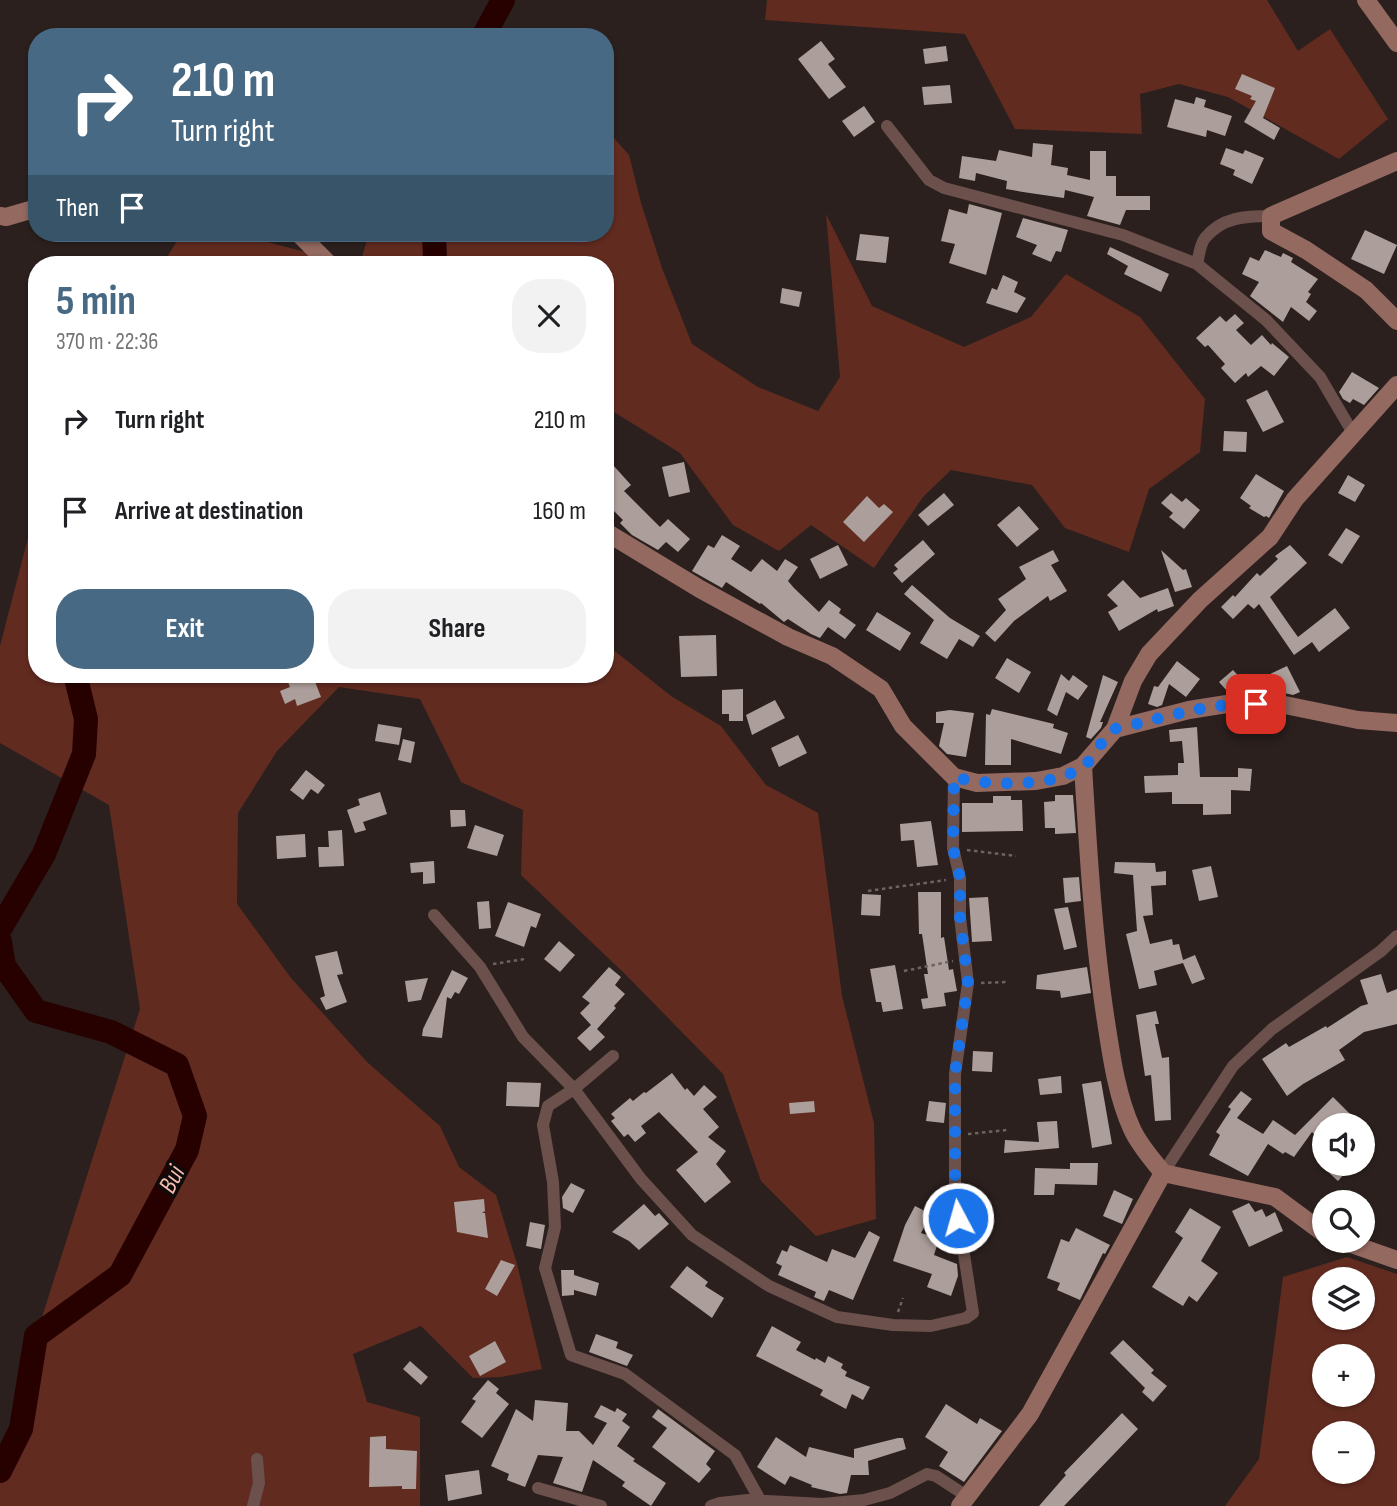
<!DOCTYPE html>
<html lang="en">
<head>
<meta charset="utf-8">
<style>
  :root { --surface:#fff; --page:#f2f2f2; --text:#202124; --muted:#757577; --accent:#476983 }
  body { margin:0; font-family:"Sofia Sans Condensed",sans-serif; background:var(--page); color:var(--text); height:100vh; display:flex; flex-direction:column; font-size:26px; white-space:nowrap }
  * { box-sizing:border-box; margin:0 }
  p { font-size:23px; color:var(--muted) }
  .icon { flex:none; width:38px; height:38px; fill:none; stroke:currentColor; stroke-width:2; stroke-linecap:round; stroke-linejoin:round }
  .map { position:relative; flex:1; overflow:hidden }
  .details { position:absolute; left:28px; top:256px; width:586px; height:427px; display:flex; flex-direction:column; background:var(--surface); border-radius:28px; box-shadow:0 2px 5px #0004 }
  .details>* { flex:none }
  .guide { position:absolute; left:28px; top:28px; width:586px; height:214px; border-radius:28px; box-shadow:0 2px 5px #0004; background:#476983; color:#fff; overflow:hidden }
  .fabs { position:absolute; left:1312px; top:1113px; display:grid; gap:14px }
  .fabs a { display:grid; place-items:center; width:63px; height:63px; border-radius:50%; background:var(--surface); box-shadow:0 2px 5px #0004; font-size:35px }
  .pin { position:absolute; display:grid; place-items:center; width:60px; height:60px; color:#fff; margin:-30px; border-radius:14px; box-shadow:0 4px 10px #0006 }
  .me { position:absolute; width:77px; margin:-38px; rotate:354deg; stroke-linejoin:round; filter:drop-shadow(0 0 5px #0008) }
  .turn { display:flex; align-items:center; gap:24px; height:147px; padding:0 28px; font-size:32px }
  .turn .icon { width:91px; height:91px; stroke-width:2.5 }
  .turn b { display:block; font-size:49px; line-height:60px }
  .then { display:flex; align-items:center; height:66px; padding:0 28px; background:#0003; gap:14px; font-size:26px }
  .round { display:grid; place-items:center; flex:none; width:74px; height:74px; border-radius:28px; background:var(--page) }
  .overview { display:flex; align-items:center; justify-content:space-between; height:119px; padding:0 28px }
  h1 { font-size:42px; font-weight:700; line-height:52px; color:var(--accent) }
  .button { display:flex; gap:14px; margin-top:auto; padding:14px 28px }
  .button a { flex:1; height:80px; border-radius:28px; background:var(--accent); color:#fff; font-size:28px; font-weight:700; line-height:80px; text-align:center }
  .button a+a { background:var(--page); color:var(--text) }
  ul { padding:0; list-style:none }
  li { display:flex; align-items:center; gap:21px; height:91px; padding:0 28px }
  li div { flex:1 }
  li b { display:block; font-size:26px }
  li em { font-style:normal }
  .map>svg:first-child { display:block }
</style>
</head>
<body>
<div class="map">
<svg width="1397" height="1506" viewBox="0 0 1397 1506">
  <rect width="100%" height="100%" fill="#2b201e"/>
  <path fill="#622b20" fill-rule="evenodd" d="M767,0h500l31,51 32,-22 58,90 -49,40 -111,-62 -49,-13 -39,10 2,40 -127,-5 -50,-95 -200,-14z
    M606,129l23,26 12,48 21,65 30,76 66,43 60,24 22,-34 -14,-163 46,92 92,41 67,-30 35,-43 74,43 65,82 -5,53 -51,37 -20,63 -64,-24 -33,-43 -81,-15 -28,27 -49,71 -63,-43 -32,26 -46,-26 -53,-72 -74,-46v-143h-246l9,-31h237z
    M182,233h51l118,31h-177l-7,-7z
    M37,503v171h569v-30l65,52 50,30 45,59 52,28 24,183 32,127 2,96 -60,17 -55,-55 -38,-107 -98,-100 -104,-99 2,-65 -62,-28 -41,-83 -81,-12 -62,64 -39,62 -1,91 54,74 76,84 73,64 19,41 37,28 21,69 25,105 -41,8 -28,1 -52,-52 -68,28 14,48 53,15v89h-420v-35l21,-42 15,-93 104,-327 -31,-204 -109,-62v-97z
    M1347,1257l50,17v232h-172l34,-47 24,-182zM1363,1279v39h-38v-39zM1363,1356v39h-38v-39zM1363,1433v39h-38v-39z"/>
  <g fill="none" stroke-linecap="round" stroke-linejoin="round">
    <path stroke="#260100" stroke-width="24" d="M483,37l20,-37
      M433,264l2,-5 -1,-26
      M0,929l44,-75 40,-100 2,-35 -11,-45
      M0,942l4,24 32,45 75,21 66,33 18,51 -8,34 -67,125 -84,61 -15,93 -21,42"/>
  </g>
  <path fill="#ac9e9a" d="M821,41l14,18 -7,5 18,23 -17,12 -31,-40z
    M946,46l2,15 -23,3 -2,-15z
    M1242,74l33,14 -12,30 17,10 -6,12 -30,-18 12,-21 -6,-2 2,-3 -17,-7z
    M950,85l2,18 -28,2 -2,-18z
    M1196,97l10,3 -2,7 28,9 -7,20 -18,-6 -1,7 -39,-10 8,-28 19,5z
    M864,106l11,16 -21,15 -12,-16z
    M1033,143l20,2 -2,20 17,3 -1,7 23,5v-29h16v25h10v20h34v14h-24l-6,15 -33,-9 7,-19 -29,-7 -1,8 -41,-6 -17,-3 1,-8 -31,-8 -1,8 -16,-3 3,-22 34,5 3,-11 33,7z
    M1226,148l17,6 2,-4 19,8 -12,26 -19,-9 2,-5 -15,-6z
    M969,204l33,9 -16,62 -37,-12 6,-19 -14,-3 8,-32 18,5z
    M1023,218l45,12 -7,22 -5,-1 -5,11 -19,-8 5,-9 -21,-8z
    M1365,230l32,15 -13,29 -33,-15z
    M860,234l29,3 -3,26 -30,-3z
    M1110,247l59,27 -8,18 -37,-18 4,-8 -21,-12z
    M1265,250l16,7 2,-4 10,5 -2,4 27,17 -10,13 3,2 -5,8 11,9 -8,10 -18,-14 -8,15 -33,-26 9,-14 -17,-8 8,-17 9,4z
    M1003,275l15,7 -4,10 12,6 -9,15 -31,-10 6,-15 5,2z
    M782,288l20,4 -3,15 -19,-4z
    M1235,314l9,9 -8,7 15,15 11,-10 9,10 1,-2 17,14 -15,19 -13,-10 -13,11 -2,-4 -11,10 -14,-15 4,-4 -17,-19 -3,2 -9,-9 24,-22 6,6z
    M1352,372l27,16 -15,17 -11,-6 -3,4 -7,-4 -4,-7z
    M1267,390l17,32 -21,10 -17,-32z
    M1224,431l23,1 -1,20 -23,-1z
    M684,462l6,30 -21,5 -7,-30z
    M613,465l18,20 -7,6 36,36 8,-8 22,20 -12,13 -12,-10 -8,8 -26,-15 -12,-12 3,-3 -17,-17v-31z
    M1256,474l28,17 -15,27 -3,-2 -2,1 -15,-9 2,-2 -11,-8z
    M1348,475l17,10 -10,17 -17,-9z
    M944,493l10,12 -26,21 -10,-11z
    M1171,493l11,9 4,-4 14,12 -16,19 -15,-12 4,-4 -12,-10z
    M867,496l12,12 5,-4 9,8 -29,30 -21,-20z
    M1019,506l20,23 -22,18 -20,-22z
    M1346,528l14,8 -18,28 -14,-9z
    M722,535l18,11 -9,13 20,13 11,-13 15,12 8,-12 13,8 -10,14 6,7 25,24 10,-12 12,9 -2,4 17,12 -11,14 -17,-12 -8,11 -9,-4 -23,-15 -4,3 -23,-19 -1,1 -34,-22 -4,6 -30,-17 16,-26 6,3z
    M923,540l12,14 -33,29 -9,-10 5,-4 -4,-4z
    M838,545l10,20 -28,14 -10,-20z
    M1290,545l17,18 -37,34 18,26 10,14 37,-29 15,20 -31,24 -7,-10 -18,13 -35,-51 -5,5 -6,-5 -15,15 -12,-12 12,-12 2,2 22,-24 3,3 18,-17 -3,-3z
    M1053,550l6,11 -8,4 16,26 -17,10 -2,-5 -34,25 -19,21 -10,-9 21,-23 -8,-11 28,-20 -7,-12z
    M1161,550l22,20 3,-1 6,18 -17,5z
    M1123,580l17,18 28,-10 6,18 -16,6 -1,-3 -38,22 -11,-19 10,-6 -11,-11z
    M912,585l38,33 30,18 -7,11 -14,-8 -12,20 -27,-16 14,-23 -30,-26z
    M877,612l34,21 -11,18 -34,-21z
    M716,635l1,41 -36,1 -2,-41z
    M1007,658l24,14 -12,21 -24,-15z
    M1177,661l23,18 -14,18 -17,-13 -7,21 -5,2 -9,-3 6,-18 4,1z
    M1287,666l13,26 -7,3 -9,-2 -2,-3 -8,2 -8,-16z
    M1233,670l11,12 -11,10h-5l-9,-10z
    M312,674l9,23 -24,9 -2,-7 -10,5 -5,-13 10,-4 -2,-5z
    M1061,674l8,7 4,-6 15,11 -10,14 -12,-8 -9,24 -10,-6z
    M1103,675l15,7 -18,40h3l-2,6 -10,11 -5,-2z
    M743,689v32h-14v-7h-7v-24z
    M775,700l10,18 -33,17 -6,-20z
    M992,709l62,15 -1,4 15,5 -7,21 -50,-15v26h-26l1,-51 4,1z
    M950,710l24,3 -8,44 -19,-3 -8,-8 5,-23h-8v-11z
    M378,724l24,4 -3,17 -24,-4z
    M1197,727l3,50h38v-9l14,1 -2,22 -19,-1v24l-28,1v-11h-31v-12l-27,1 -1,-17 34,-1v-12h6l-2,-22 -12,1 -1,-12z
    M798,735l9,18 -28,14 -8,-19z
    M403,739l12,3 -4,21 -13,-3z
    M306,770l19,15 -7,9 -7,-5 -8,11 -13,-10z
    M380,792l7,22 -24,8 3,8 -11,3 -8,-23 13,-5 -2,-6z
    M1055,795h18l3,38 -21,1v-6h-10l-1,-26 11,-1z
    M993,796h18v4h11l1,31 -61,1v-29h31z
    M450,810h15l1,16 -15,1z
    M931,821l7,44 -21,2 -3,-27 -13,1 -1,-17z
    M475,825l29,10 -7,21 -30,-8z
    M342,830l2,36 -25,1 -1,-20h11l-1,-16z
    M305,834l1,23 -29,2 -1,-23z
    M434,861l1,22 -12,1v-12l-12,1 -1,-10z
    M1115,862l40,1 1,9 10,-1v14l-15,1 2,29 -10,1 7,28 22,-5 1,6 6,-1 4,16 12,-5 10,24 -13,5 -9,-21 -29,8 3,14 -18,4 -13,-55 11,-3 -4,-56 -19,-2z
    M1211,866l7,31 -19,4 -7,-31z
    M1079,877l2,24 -16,2 -2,-25z
    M918,892h23v46l3,-1 5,33 4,-1 4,22 -13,2 2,13 -23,3 -2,-10 7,-1 -4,-24h4l-6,-40h-3z
    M862,894l19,1 -1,21 -19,-1z
    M988,897l4,44 -20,1 -3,-44z
    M489,901l2,27 -12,1 -2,-27z
    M508,902l33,12 -5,14 -5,-2 -7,21 -29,-11z
    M1068,907l9,40 -13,3 -10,-41z
    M559,941l16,14 -15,17 -16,-13z
    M337,951l6,23 -6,1 10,27 -21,8 -6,-12 5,-2 -10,-40z
    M895,965l8,44 -20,3 -2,-10h-5l-6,-33z
    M609,967l12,10 -6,8 10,9 -11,12 2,2 -19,21 8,8 -15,14 -13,-13 14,-13 -11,-12 10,-10 -8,-6z
    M1087,967l4,26 -30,5 -1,-7 -24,-2 1,-14z
    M452,970l16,8 -9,16 -4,-2 -4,7 -4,-2 -5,41 -20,-2 1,-7z
    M1381,974l6,19 10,-4v35l-33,8 -25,18 6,10 -42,24 -16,12 -25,-37 24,-16 3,4 37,-21 1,2 34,-22 7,-2 -8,-24z
    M428,978l-7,22 -13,2 -3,-21z
    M1156,1011l3,13h-4l7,34 7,-1 2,63 -16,1 -4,-46 -6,1 -9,-61z
    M973,1051l20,1 -1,20 -20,-1z
    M672,1073l13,17 2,-2 7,8 10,-11 13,12 -14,12 16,18 -11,10 18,14 -10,13 15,18 -26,21 -29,-33 22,-18 -39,-40 -18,14 5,7 -11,9 -7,-8 -4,3 -13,-16 4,-3 -4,-4 19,-16 3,3 11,-9 2,1z
    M1061,1076l1,17 -22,2 -2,-16z
    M1101,1081l11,63 -20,4 -10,-64z
    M507,1082l34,1 -2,24 -33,-1z
    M1241,1091l11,8 -15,19 26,16 10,-14 22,15 38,-38 19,19 -3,3 8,6h-32v7l-7,6 -6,-6 -18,25 -9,-5 -2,2 -15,-10 -20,32 -39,-21 11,-20 -4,-3 15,-23 -3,-2z
    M814,1101l1,11 -25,2 -1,-11z
    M929,1101l17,2 -2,20 -18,-2z
    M1057,1121l2,27 -55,5 1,-13 34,2 -2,-20z
    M1070,1163h28l-1,22 -42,-1 -1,11h-20l1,-27 35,1z
    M1333,1164h20l-15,17 -11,-10z
    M571,1183l14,7 -12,23 -10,-5 -1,-11z
    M1114,1190l19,9 -11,25 -19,-8z
    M484,1199l1,12 -3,2h3l3,25 -31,-6 -3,-30z
    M1249,1203l6,9 7,-3 4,8 9,-5 8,19 -34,16 -17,-36z
    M644,1204l11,12 4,-3 10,11 -30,26 -10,-9 -17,-9z
    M915,1206l16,8 -10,19 18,6 -5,16 23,9 1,12 -7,20 -24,-9 5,-13 -39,-13 12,-36z
    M1190,1208l31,19 -20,34 17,12 -21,29 -8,-6 -6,10 -31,-19 31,-49 -8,-6z
    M530,1222l15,3 -4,24 -15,-3z
    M1076,1228l34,17 -5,9 -2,-1 -23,47 -23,-10 3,-7 -13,-5 14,-39 8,3z
    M869,1231l11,6 -27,63 -24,-10 -5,11 -10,-4 2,-5 -38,-17 4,-9 -6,-3 6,-13 5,2 3,-7 37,17 5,-13 23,9z
    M501,1260l14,5 -18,31 -12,-7z
    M687,1266l21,16 -3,4 19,12 -12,20 -42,-31z
    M561,1270h13v5l25,8 -3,13 -22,-6v5l-12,1z
    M772,1326l29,16 -5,8 19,10 1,-2 9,5 3,-7 15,8 -2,4 6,4 -2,4 25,11 -7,13 -11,-6 -6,15 -26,-14 3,-5 -67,-34z
    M596,1334l22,8 -2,6 17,7 -6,11 -38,-14z
    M1123,1340l31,30 -3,3 16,13 -14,16 -11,-10 3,-4 -35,-35z
    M495,1341l11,21 -26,14 -11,-20z
    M410,1361l18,16 -7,8 -18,-16z
    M488,1380l11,9 -3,4 13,11 -27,34 -21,-16 15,-21 -4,-2z
    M535,1400l33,3 -2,28h13l14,14 14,-22 -13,-6 7,-12 14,7 2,-4 10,6 -5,7 8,6 -13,19 18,13 -2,2 33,22 -15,23 -29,-20 3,-4 -32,-22 -11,32 -29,-9 10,-26 -25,-2 -13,32 -18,-7 2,-6 -18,-8 25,-57 17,12z
    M946,1404l31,20 3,-6 22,13 -38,51 -25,-16 9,-14 -23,-15z
    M658,1409l57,42 -9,13 5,5 -12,14 -47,-36 15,-19 -15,-11z
    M1122,1413l16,16 -74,77h-25l27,-31 -2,-2z
    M386,1436v13l31,2 -1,38h-14v-3l-33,1 1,-50z
    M776,1437l30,20 3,-10 45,11v-9l44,-11h5l3,11 -38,12 1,14h-18l-4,18 -7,1 -29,-7 1,-2 -22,-9 -5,9 -28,-18z
    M479,1470l3,24 -34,7 -3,-26z"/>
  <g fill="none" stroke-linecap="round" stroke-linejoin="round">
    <path stroke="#6d6462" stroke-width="2.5" stroke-dasharray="3.5 3.5" stroke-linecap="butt" d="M967,850l49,6
      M868,891l78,-11
      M493,964l32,-5
      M904,971l49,-10
      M981,983l25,-1
      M968,1134l39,-4
      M898,1312l5,-14"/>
    <path stroke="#6b504b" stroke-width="12" d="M887,126l42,54 15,8 179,47 74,29 69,56 54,57 33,56
      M1197,264c2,-8 3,-20 8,-26 17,-21 41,-22 66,-22
      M434,915l46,52 43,70 51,52 67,90 51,56 77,51 68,31 56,8 38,1 35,-8 7,-5 -18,-118v-121l13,-91 -8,-66v-39l-7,-30 1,-71
      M613,1056l-39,33 -26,17 -5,19 10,57 2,45 -10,41 26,87 54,19 110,81 25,45
      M1163,1173l70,-107 39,-37 109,-78 16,-15
      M538,1488l63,18
      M253,1506l6,-23 -2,-24
      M711,1506l9,-3 28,-3 75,4 41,-4 26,-7 37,-19 9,2 32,21"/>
    <path stroke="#936960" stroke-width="18" d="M1366,0l31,43
      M1397,161l-126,55v15l35,19 60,40 31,31
      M0,216l6,1 31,-9
      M298,233l31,31
      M606,532l94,57 88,48 44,19 49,33 22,37 51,51 23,6 59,-2 27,-5 20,-10 32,-37 18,-48 16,-27 51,-54 70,-63 25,-38 102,-114
      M1115,729l74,-19 44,-7 47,1 78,16 39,3
      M1083,766c5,83 10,167 22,249 6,38 11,79 27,114 7,16 20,30 31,44l112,24 50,37
      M1343,1241l54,19
      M960,1506l70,-92 133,-241"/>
  </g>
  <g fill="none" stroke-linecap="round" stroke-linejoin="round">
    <path stroke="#1a73e8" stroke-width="12" stroke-dasharray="0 21.6" d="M958,1218l-3,-23v-121l13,-91 -8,-66v-39l-7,-30 1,-71c33,9 101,11 130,-11 12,-10 18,-29 31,-37 7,-4 18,-4 26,-6 38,-10 75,-20 115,-19"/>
  </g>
  <g text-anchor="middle" stroke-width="7" stroke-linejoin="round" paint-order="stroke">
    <g font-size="26" font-style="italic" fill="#f6bdb1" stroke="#100b0a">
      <text transform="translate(171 1179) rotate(-62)" y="9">Bui</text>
    </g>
  </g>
</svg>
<div class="fabs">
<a><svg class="icon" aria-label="sound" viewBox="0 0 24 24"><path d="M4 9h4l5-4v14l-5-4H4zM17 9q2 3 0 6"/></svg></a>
<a><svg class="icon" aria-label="search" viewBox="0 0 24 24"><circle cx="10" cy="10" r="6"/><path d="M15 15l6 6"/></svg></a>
<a><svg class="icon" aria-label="layers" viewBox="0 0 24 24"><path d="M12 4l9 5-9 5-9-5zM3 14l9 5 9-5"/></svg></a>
<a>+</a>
<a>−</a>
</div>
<div class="pin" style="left:1256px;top:704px;background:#d93025"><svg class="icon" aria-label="arrive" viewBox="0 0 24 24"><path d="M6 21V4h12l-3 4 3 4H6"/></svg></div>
<svg class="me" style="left:958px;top:1218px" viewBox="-20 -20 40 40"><circle r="17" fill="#1a73e8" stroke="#fff" stroke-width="3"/><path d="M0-11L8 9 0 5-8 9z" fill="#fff"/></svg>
<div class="guide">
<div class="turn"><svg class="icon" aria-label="right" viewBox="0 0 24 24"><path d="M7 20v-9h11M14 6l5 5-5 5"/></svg><div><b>210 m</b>Turn right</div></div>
<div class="then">Then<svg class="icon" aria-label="arrive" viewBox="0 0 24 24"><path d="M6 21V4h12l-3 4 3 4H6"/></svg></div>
</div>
<section class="details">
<div class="overview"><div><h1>5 min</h1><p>370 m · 22:36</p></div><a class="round"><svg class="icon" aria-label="close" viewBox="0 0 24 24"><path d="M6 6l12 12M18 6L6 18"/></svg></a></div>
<ul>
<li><svg class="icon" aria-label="right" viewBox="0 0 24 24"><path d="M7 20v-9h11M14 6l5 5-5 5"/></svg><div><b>Turn right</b></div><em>210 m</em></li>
<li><svg class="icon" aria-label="arrive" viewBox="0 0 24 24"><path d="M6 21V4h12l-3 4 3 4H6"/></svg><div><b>Arrive at destination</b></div><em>160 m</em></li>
</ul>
<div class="button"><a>Exit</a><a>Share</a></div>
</section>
</div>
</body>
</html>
